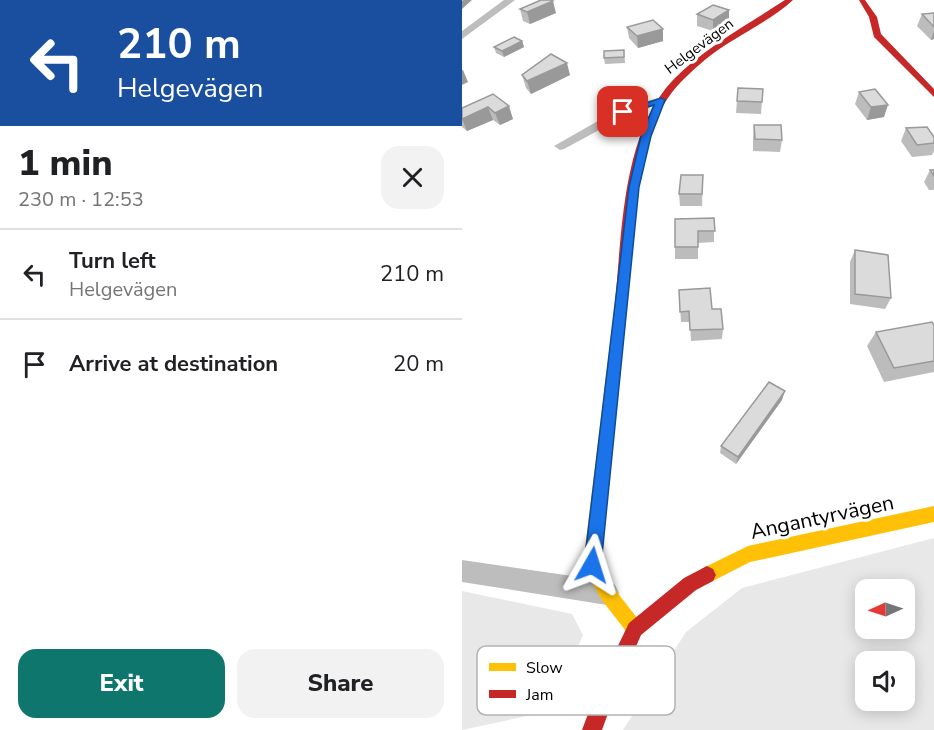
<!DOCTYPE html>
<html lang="en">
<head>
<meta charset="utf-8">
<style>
  :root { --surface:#fff; --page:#f2f2f2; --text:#202124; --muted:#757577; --line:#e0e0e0; --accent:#0f766e }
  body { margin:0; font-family:"Nunito Sans",sans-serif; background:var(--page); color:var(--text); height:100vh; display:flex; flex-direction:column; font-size:22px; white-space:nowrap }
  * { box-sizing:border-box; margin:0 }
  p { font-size:20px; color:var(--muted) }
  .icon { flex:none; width:33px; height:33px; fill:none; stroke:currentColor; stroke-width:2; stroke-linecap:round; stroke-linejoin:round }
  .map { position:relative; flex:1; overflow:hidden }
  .details { display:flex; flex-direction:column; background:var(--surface); width:462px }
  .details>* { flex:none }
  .hud { background:#1a4fa0; color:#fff; overflow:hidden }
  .needle { width:39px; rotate:267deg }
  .fabs { position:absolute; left:393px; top:579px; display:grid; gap:12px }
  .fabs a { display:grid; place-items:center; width:60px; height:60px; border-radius:12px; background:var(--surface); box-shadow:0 3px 15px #0003; font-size:30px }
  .pin { position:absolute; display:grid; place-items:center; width:51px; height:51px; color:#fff; margin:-26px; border-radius:12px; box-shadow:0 3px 9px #0006 }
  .me { position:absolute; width:66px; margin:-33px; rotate:6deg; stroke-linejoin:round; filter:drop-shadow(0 0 4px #0008) }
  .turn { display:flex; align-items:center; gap:21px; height:126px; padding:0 18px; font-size:27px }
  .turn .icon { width:78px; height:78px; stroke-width:2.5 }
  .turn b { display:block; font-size:42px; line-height:51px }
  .round { display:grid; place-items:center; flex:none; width:63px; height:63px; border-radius:18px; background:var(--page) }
  .head { display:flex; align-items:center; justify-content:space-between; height:102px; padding:0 18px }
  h1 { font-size:36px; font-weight:800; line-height:45px }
  .cta { display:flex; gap:12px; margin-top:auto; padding:12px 18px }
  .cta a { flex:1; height:69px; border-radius:18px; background:var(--accent); color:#fff; font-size:24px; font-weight:800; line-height:69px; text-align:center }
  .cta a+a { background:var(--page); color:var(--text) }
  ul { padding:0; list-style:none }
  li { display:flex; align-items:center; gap:18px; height:90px; padding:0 18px; border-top:2px solid var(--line) }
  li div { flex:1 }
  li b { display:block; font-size:22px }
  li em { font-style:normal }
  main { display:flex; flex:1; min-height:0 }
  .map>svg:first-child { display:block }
</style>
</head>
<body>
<main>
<section class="details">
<div class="hud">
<div class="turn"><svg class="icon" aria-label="left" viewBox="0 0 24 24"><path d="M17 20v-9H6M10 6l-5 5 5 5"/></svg><div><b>210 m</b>Helgevägen</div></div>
</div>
<div class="head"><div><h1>1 min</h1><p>230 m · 12:53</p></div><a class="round"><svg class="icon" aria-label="close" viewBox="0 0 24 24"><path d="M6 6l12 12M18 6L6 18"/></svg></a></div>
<ul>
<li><svg class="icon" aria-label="left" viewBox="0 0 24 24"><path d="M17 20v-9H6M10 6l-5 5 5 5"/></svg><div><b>Turn left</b><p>Helgevägen</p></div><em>210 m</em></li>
<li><svg class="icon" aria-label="arrive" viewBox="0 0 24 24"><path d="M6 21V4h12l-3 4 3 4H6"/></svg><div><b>Arrive at destination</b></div><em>20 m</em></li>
</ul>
<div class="cta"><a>Exit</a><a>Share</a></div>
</section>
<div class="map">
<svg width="472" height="730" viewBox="0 0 472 730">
  <rect width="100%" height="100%" fill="#fff"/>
  <path fill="#e8e8e8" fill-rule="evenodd" d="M472,538v192h-311l63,-98 56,-44zM404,590h38v38h-38zM404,662h38v38h-38z
    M0,591l110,23 11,21 -33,76 -88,19z"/>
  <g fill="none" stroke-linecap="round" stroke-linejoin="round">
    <path fill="#bdbdbd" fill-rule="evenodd" d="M42,0h11l-53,39v-8z
      M199,97l4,1v4l-38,13 -63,34 -4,1 -6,-4 65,-37z
      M0,560l145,21 8,4 4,8 -4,8 -8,4 -145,-23z"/>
    <path fill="#ffc107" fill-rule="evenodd" d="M159,298l6,5 -26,261 12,23 28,36 3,6 -3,6 -6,3 -6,-3 -28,-36 -18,-34 32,-262z
      M472,506v16l-184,40 -43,22 -6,-3 -3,-6 3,-6 47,-23z"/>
    <path fill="#c62828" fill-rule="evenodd" d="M323,0h8c-25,23 -60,37 -87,59 -14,12 -28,24 -38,39 -35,48 -36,147 -41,205l-6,5 -4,-2 -2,-3c7,-71 7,-169 58,-223 32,-33 74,-55 112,-80z
      M397,0h6l12,17 4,17 53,55v8l-60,-60 -5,-20z
      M245,566l6,3 3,6 -3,6 -17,9 -55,45 -27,62 -12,33h-20l16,-43 31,-64 55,-45z"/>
  </g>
  <path fill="#bcbcbc" d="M58,9l36,4 -26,11 -7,-3z
    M472,13v26l-3,1 -14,-14 5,-12z
    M235,14l32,8 -16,9 -16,-5z
    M165,27l36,14 -25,7 -9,-10z
    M60,41l2,6 -20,10 -8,-4 -2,-6z
    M162,50l1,13 -20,1 -1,-6z
    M60,75h48l-39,19 -5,-6z
    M276,88l24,14 -1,12 -25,-1z
    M397,92l25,25 -17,3 -12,-16z
    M31,94l20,25 -13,6 -7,-5 -26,11 -5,-4v-19z
    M292,125l28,15 -2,12 -27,-1v-14z
    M444,128l28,9v14l-2,4 -20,2 -11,-16z
    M468,170h4v20h-5l-5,-8z
    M241,175l-1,31h-22l-1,-12z
    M252,218v24l-16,1v16h-23v-12z
    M393,250l36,48 -6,11 -35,-5v-42z
    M217,290l33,19 11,20 -1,10 -31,2 -1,-19h-9z
    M472,325v47l-50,10 -17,-36 9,-14z
    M320,400l-46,64 -16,-11 1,-7z"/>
  <path fill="#999" d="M1,0h9l-10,9v-8z
    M91,1l3,12 -26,11 -3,-12z
    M267,10v12l-16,9v-11z
    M201,29v12l-25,7 -1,-12z
    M472,31v8l-3,1z
    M60,41l2,6 -20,10 -2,-6z
    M105,63l3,12 -39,19 -4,-13z
    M0,70h1l5,12 -6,3z
    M426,105l-4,12 -17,3 4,-13z
    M47,106l4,13 -13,6 -5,-12z
    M26,107l5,13 -26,11 -5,-12z
    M323,391l-3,9 -46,64 2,-7z"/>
  <path fill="#dbdbdb" stroke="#999" stroke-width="1.5" d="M79,0h10l2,1 -26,11 -7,-3z
    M251,5l16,5 -16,10 -16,-6z
    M472,13v14l-12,-13z
    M191,20l10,9 -26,7 -10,-9z
    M52,37l8,4 -20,10 -8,-4z
    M162,50v7l-20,1v-7z
    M89,54l16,9 -40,18 -5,-6z
    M276,88l25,1 -1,13 -25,-1z
    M413,89l13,16 -17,2 -12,-15z
    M31,94l16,12 -14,7 -7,-6 -26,12v-11z
    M292,125h27l1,15 -27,-1z
    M465,127l7,10v6l-17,2 -11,-17z
    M468,170h4v6z
    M219,175h22l-1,19h-23z
    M252,218l1,13h-17v16h-23v-28z
    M393,250l33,5 3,43 -36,-4z
    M248,288l2,21h9l2,20 -33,1 -1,-19 -9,1 -1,-22z
    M470,322l2,3v36l-40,7 -18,-36z
    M307,382l16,9 -47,66 -17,-11z"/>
  <path fill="#1a73e8" stroke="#114b97" stroke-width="1.5" d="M199,98l4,2 -14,36 -12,51 -38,378 -3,6 -6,3 -6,-3 -2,-6 45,-378 12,-51 13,-31 -31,10 -4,-3z"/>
  <g text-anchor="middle" stroke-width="6" stroke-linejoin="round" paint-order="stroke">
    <g font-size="15" fill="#000" stroke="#fff">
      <text transform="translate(237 46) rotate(-37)" y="5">Helgevägen</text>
    </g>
    <g font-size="21" fill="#000" stroke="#fff">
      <text transform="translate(360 517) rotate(-12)" y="7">Angantyrvägen</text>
    </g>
  </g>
  <rect x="15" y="646" width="198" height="69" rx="9" fill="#fff" stroke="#b2b2b2" stroke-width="1.5"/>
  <rect x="27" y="663" width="27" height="8" fill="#ffc107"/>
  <rect x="27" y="690" width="27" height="8" fill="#c62828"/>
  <g font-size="16" fill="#000">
    <text x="64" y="673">Slow</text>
    <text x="64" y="700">Jam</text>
  </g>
</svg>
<div class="fabs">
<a><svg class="needle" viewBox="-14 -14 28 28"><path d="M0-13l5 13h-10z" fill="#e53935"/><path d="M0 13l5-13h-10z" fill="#757577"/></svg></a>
<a><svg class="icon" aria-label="sound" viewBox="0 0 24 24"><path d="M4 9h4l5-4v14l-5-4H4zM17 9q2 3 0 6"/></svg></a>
</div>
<div class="pin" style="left:161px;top:112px;background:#d93025"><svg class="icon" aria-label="arrive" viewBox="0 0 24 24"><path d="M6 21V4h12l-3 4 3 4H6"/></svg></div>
<svg class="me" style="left:130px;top:565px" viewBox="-20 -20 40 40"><path d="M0-17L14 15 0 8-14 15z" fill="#1a73e8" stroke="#fff" stroke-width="4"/></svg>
</div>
</main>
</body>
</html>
